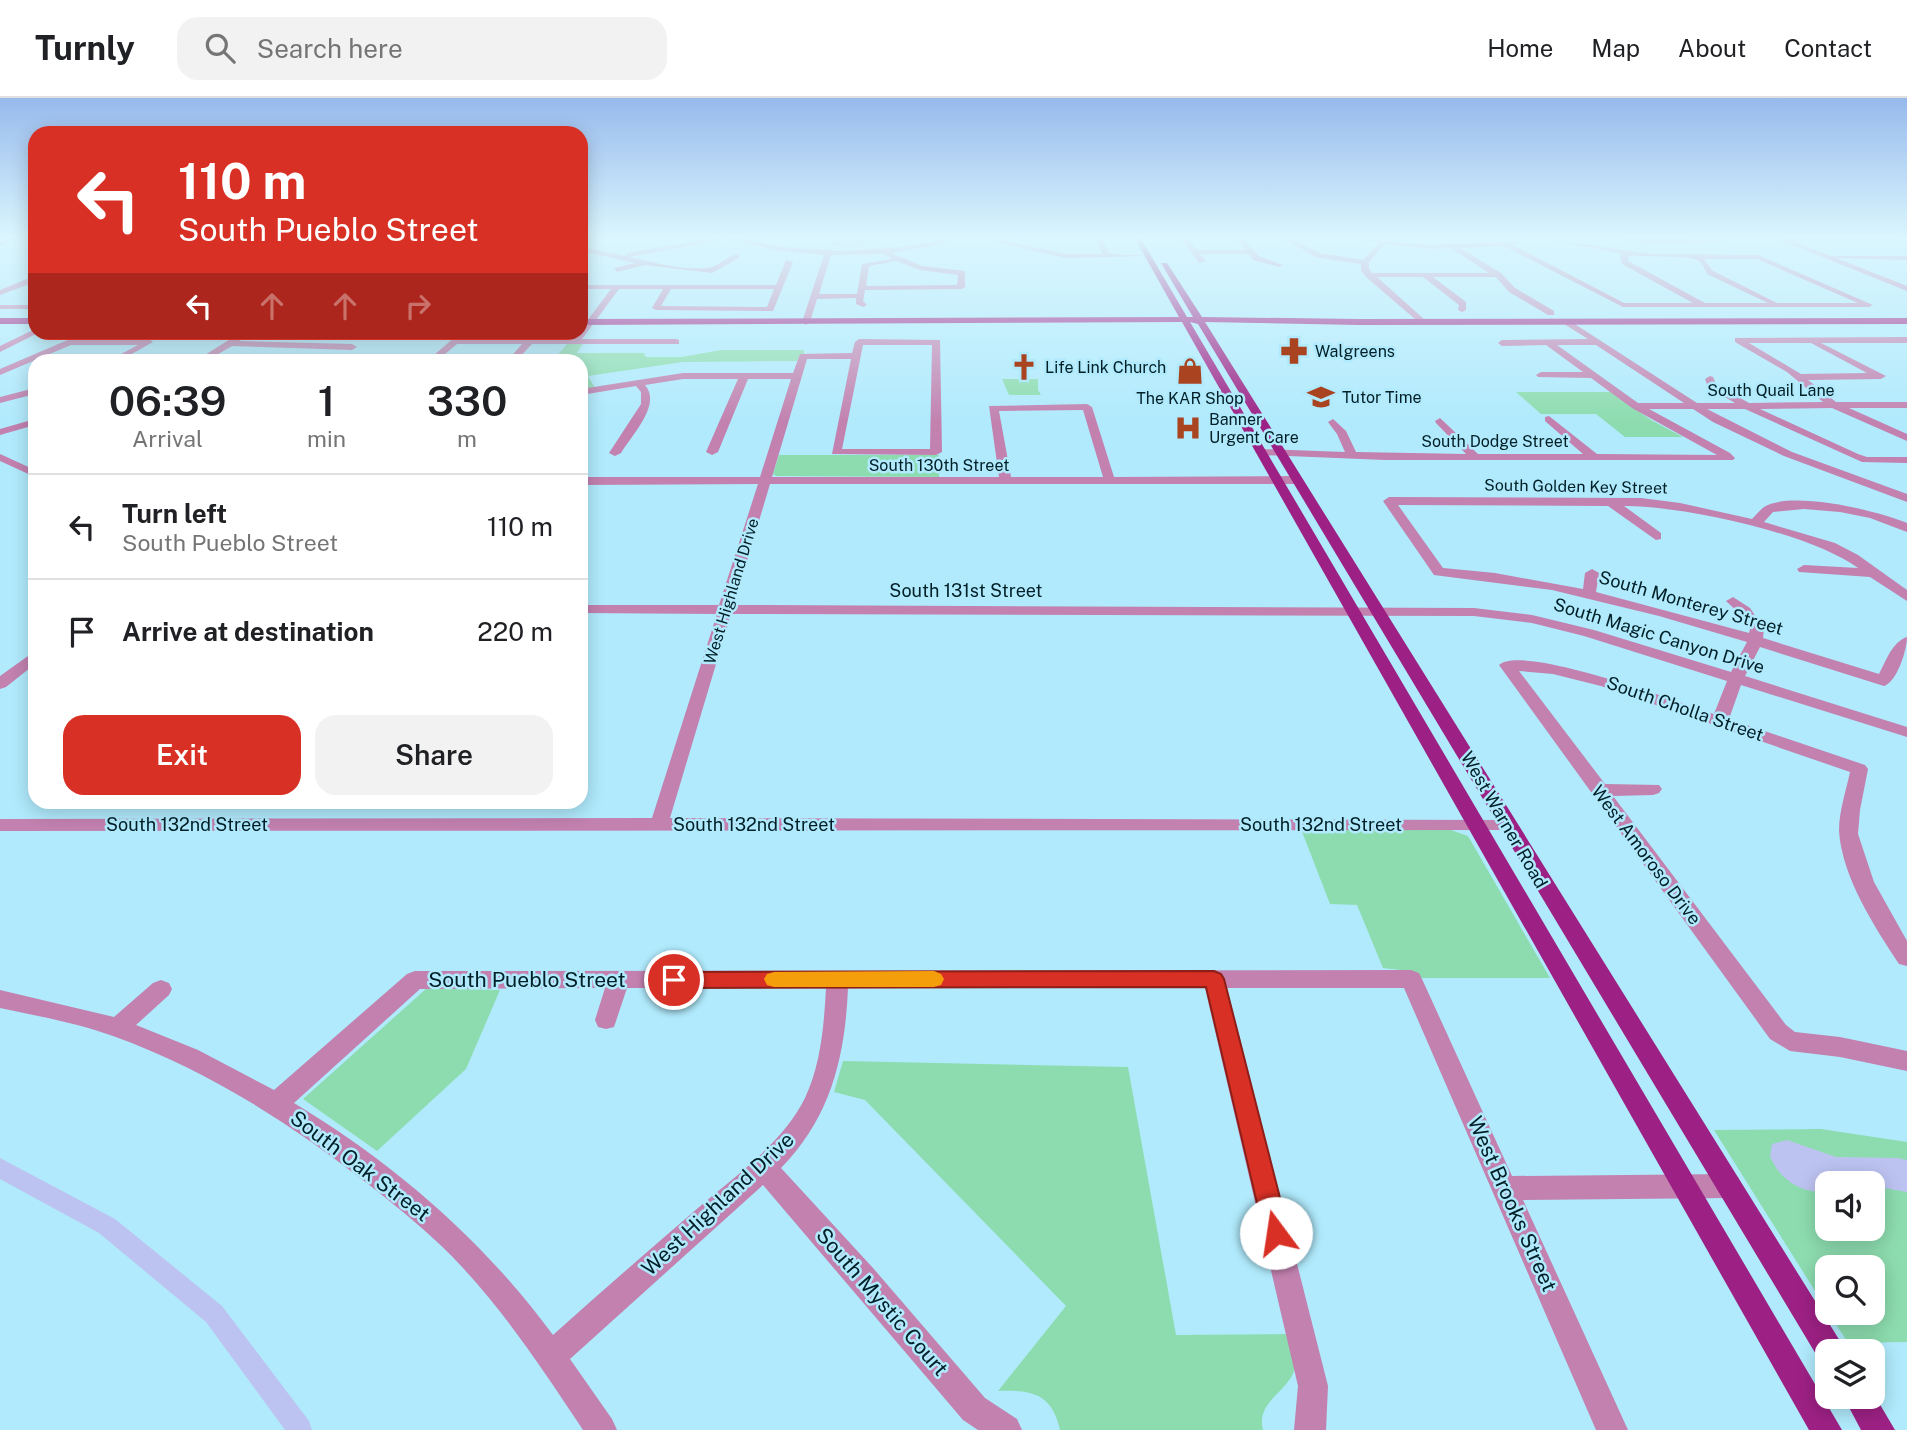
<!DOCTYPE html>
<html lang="en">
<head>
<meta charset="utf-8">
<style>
  :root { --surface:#fff; --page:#f2f2f2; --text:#202124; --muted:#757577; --line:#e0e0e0; --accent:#d93025 }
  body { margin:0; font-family:"Public Sans",sans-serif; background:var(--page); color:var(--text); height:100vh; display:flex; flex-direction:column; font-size:26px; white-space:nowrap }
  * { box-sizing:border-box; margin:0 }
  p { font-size:23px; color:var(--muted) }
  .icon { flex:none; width:38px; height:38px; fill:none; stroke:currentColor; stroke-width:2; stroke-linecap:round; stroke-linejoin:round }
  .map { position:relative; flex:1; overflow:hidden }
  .details { position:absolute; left:28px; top:256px; width:560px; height:455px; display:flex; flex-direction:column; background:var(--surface); border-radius:21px; box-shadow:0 4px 18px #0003 }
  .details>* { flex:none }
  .hud { position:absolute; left:28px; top:28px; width:560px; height:214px; border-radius:21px; box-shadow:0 4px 18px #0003; background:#d93025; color:#fff; overflow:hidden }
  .buttons { position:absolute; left:1815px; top:1073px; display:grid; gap:14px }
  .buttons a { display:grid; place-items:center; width:70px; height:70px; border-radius:14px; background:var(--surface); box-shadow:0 4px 18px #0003; font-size:35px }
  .pin { position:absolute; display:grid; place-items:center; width:60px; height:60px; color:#fff; margin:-30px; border:4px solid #fff; border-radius:50%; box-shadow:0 2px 7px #0007 }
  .me { position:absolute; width:77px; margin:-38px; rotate:346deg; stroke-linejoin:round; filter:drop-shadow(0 0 5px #0008) }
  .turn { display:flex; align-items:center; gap:24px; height:147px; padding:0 35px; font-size:32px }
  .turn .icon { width:91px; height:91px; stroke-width:2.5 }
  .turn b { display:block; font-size:49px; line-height:60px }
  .lanes { display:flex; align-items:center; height:66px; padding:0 35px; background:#0003; justify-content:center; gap:35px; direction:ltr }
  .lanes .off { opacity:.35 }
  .eta { display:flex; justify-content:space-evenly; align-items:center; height:119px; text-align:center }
  .eta b { font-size:42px; font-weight:600; line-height:49px }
  .button { display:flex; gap:14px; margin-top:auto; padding:14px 35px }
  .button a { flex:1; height:80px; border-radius:21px; background:var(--accent); color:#fff; font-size:28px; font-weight:600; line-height:80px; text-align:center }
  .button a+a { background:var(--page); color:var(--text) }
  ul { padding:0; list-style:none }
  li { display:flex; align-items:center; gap:21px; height:105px; padding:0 35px; border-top:2px solid var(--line) }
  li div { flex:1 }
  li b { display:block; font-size:26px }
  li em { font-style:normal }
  header { display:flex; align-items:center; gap:42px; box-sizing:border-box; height:98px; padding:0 35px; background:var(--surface); border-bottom:2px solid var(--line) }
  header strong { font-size:33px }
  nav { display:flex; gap:38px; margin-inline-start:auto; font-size:24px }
  .search { width:490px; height:63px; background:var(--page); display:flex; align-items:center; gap:18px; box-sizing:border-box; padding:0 24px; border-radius:21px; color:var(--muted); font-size:26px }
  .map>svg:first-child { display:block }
</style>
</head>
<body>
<header>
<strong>Turnly</strong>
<div class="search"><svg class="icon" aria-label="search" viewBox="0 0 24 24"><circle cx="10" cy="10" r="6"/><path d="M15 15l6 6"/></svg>Search here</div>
<nav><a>Home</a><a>Map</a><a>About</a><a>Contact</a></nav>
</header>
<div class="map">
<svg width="1907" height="1332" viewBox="0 0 1907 1332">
  <rect width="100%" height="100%" fill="#b0eafc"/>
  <path fill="#8ddcaf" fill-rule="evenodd" d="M569,244h15l-7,11h67l2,4h36l39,-7h83v4l-5,2 -2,5 -114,1 -95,14 7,12 -14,2v-30h-28z
    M1002,281h36v11l3,5h-32z
    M1516,294h95l40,28 32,17h-58l-29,-23h-55z
    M779,357h160v22l-163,-1 -3,-2z
    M1301,731h147l20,7 82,142h-128l-21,-8 -18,-2 -26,-63 -27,-1z
    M427,890l73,2 -34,79 -89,82 -74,-52z
    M843,963l285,6 48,268 114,-1c2,8 6,19 6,28 -2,29 -41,37 -33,68h-203c-8,-37 -29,-40 -62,-39l68,-85 -201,-206 -31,-8z
    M1821,1031l86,13v200l-59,1 -19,-30 43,-1v-45h-45v43l-113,-180zM1827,1085h45v45h-45z"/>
  <path fill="#bdc3f1" d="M839,139h32l5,5 -23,6 -25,-3z
    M1787,1042l49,17 61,1 10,2v32l-34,-6 -1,-3h-45v8c-25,4 -48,-12 -57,-35l2,-12z"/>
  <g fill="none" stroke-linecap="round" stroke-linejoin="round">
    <path fill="#bdc3f1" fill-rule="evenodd" d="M0,1060l115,61 107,87 87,115 3,9h-27l-79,-108 -107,-89 -99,-54z"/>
    <path fill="#c281af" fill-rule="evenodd" d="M15,139h8l-23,9v-4z
      M719,139h14l49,10 60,4 61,-4 58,-10 -29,9 -40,7 30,13 43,5v16l-4,2 -96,1 -2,11 4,4 -4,2 -7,-3v-6l-39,1 -7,23 -4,3 -4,-3 22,-67 -42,-4 -55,-12 -98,18c24,5 53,14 79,11 11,-1 19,-13 31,-14v4l-27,15 -67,-8 -28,7 -3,-4 21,-5 -54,-12v-4l44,9 3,-3zM884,156l8,5 -30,5 -5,30h-38l12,-39zM896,163l24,9 38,5 -1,10 -91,1 3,-20z
      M1096,139h6l7,17 43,2 -86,2 -75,-17 3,-2 72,15h36z
      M1180,139h6l11,13h48l-6,-8 4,-5h6l-3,5 13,14 24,9 -4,2 -26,-7 -4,-6h-49l6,7 -7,2z
      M1281,139h7l32,16 43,7 16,-17 -45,-6 97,8 87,-4 2,3 -7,1 111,58h69l-71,-39 -2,-8 3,-2 -87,-17 114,17 108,1 115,50 -4,2h-246l-119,-61 -44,2 41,25 14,15 39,23v4h-6l-39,-23 -13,-15h-63l33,25v8l-4,2 -4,-2 1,-5 -36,-28h-46l48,43 -3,5 -56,-48 -5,-7v-6l-46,-7zM1385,146l46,5 20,-1 38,25h-117l-3,-4v-7zM1632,157c16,3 54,0 65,5 6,3 7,8 10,14l61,29h-63l-77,-42v-4zM1704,161h53l101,44h-81l-64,-32z
      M1614,139l112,3 3,2 -81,2z
      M1782,139l7,2 3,-2 107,1 -2,3h-104l38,15h76v4l-71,-2 71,28v5l-127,-51z
      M786,162l7,2 -20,49 -117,-1 -4,-2 11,-19h-44l-37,50h94l3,1v4h-147l-15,16h-9l14,-16h-65l-19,16h-10l33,-28 5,3 -3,3 110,1 8,-7v-3l30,-40h-30v-4h195zM671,191h103l-7,18 -106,-1z
      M32,179h3v5l-35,13v-5z
      M0,207h35v4h-35z
      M1567,221l130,84h38l-27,-16 -3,-8 5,-3 3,1 3,7 33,19 74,-1 -36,-30 -52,-30v-4l172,-1v6h-86l65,33 -5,3 -73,1 28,22h71v6h-58l58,26v7l-75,-33 -72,1 98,45 9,3h40v6l-45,-1 -117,-53h-38l85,43 115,42v8l-123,-46 -71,-34 -20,-13h-44l81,44 5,5 -2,2h-348l-124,-5 -6,-3 6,-3 84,3 -8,-18 -9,-12 5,-3 13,12 10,21 110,2 -30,-31 -1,-2 5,-3 38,36h105l-38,-33v-4l4,-1 48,38 120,1 -85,-47 -41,-30 -53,-1 -2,-2 5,-3h42l-37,-27 -44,1 -4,-3 4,-3 86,-1 -24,-15zM1749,245h62l56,30 -66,1zM1557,247h39l88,58h-46z
      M33,232l7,2 -40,20v-6z
      M235,238h6l-1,5 112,3 5,3 -5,3 -120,-4 -24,14h-11z
      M70,241h79l4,3 -32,18h-11l28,-15h-67l-71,30v-6z
      M859,241l81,1 2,112 -6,3 -104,-1 19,-95h-44l-35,118h227l-10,-71 98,-2 5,3 22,70 182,-1 6,4 -6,4h-526l-36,121 740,3 58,7 62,15 137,42 16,-30 -88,-26 -107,-26 -118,-15 -51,-74 6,-4 252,1 39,5 72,16c4,-4 8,-9 12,-12 27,-17 115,4 143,16v9l-37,-14 -30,-6 -36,-3 -31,3 -9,10 71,21 23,12 49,35v11l-37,-24 -71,-5 -2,-3 7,-4 54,3c-48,-35 -174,-62 -234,-62l37,27v6l-5,1 -48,-34 -210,-1 45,63 52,5 88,16 2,-16 7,-4 7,4 -3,19 153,41 1,-4 -10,-15 -14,-13 7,-4 17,11 14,21 -1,9 116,36c7,-13 13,-32 28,-37 0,13 -10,45 -23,49l-124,-39 -15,29 162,51v10l-166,-52 -12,34 136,46 3,4 -8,41 -2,24 16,48 33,59v25l-8,-2c-25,-38 -57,-87 -60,-133 0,-20 7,-40 11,-59l-249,-86 -48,-12 -34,-3 86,113 54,1 3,4 -3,4 -6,2 -40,1 173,229 9,7 45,5 67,14v20l-67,-14 -50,-6 -20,-12 -271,-374c22,-22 183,38 215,49l13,-33 -143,-45 -52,-13 -58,-7 -743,-2 -61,204 844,2 2,4 -2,4 -7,2 -1507,1v-12l652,-1 65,-204 -136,-1v-8h138l39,-121 -177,1v-8h179l31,-98h-43l-30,73 -6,3 -6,-3 32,-73h-55l-38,6c17,19 -13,50 -24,68l-6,3 -6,-3 32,-49v-12l-5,-6 -55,9v-6l102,-16h110l7,-19 52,-1 3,-11zM863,247h69l-2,104h-88zM1083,312l20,67h-92l-12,-66z
      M35,290v6l-35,9v-6z
      M35,321v6l-35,10v-6z
      M0,356l35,16v7l-35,-16z
      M35,553v13l-29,23 -6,2v-13z
      M1411,872l8,3 3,6 90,197 217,-2 9,3 4,9 -4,9 -9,3 -206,2 105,230h-32l-192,-442h-177l101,398 -2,44h-32l4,-44 -93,-398h-357c-3,69 -17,129 -67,180l92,100 112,130 32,21 5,11h-44l-15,-10 -200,-235 -193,174 42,60 5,11h-34c-37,-56 -74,-112 -120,-162 -28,-31 -62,-58 -95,-84 -78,-61 -161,-114 -255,-148 -36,-13 -75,-20 -113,-28v-18l114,27 39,-34 8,-3 8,3 3,6 -3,6 -33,30 62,25 76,40 133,-116 8,-3zM605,890l-10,32 3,7 8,2 8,-2 13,-39h199c-2,37 -5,76 -21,110 -23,46 -69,77 -107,110 -49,42 -97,84 -145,127 -70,-95 -158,-171 -259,-232l126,-114z"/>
    <path fill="#9d2184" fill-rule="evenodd" d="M1134,139h6l47,80h6l-32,-54h6l35,54 157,2 548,-1v6l-548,1 -154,-3 635,1019 5,10h-18v13l-7,-3 -622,-1037 -8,-2 652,1108h-33l-627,-1108 -601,3v-6l598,-2z
      M0,220h35v6h-35z
      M1872,1293l23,39h-34l-18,-34h29z"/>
  </g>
  <linearGradient id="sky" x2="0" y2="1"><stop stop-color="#97baec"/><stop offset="0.43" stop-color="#dbf6fe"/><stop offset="1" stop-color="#dbf6fe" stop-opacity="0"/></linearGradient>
  <rect width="1907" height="325" fill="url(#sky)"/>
  <path fill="#d93025" stroke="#8d1f18" stroke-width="2" d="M1214,873l7,3 3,5 65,254 -4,9 -9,3 -8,-3 -4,-9 -58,-246 -532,1 -7,-3 -3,-5 3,-6 7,-2z"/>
  <path fill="#f59e0b" d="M934,873l7,3 3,5 -3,6 -7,2h-160l-7,-2 -3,-6 3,-5 7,-2z"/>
  <defs>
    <symbol id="pharmacy-bare" viewBox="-9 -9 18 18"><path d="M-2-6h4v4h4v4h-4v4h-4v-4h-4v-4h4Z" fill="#aa4320" stroke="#b0eafc" stroke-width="2.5" paint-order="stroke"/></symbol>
    <symbol id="church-bare" viewBox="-9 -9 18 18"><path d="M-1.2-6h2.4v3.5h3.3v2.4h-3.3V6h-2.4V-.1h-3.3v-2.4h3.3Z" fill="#aa4320" stroke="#b0eafc" stroke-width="2.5" paint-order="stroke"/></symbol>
    <symbol id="shop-bare" viewBox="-9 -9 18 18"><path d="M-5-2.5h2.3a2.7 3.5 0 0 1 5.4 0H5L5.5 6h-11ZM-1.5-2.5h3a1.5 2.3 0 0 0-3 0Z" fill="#aa4320" stroke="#b0eafc" stroke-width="2.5" paint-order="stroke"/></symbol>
    <symbol id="school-bare" viewBox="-9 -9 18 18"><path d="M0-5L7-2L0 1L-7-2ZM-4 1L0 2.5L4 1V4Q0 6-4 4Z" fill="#aa4320" stroke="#b0eafc" stroke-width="2.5" paint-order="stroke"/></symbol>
    <symbol id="hospital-bare" viewBox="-9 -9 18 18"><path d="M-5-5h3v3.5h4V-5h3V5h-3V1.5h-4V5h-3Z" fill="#aa4320" stroke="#b0eafc" stroke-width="2.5" paint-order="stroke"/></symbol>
  </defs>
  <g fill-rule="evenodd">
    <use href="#pharmacy-bare" x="1275" y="234" width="38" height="38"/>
    <use href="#church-bare" x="1005" y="250" width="38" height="38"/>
    <use href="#shop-bare" x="1171" y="254" width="38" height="38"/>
    <use href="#school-bare" x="1302" y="280" width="38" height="38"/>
    <use href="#hospital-bare" x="1169" y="311" width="38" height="38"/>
  </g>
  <g text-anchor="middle" stroke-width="5" stroke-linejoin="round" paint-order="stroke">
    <g font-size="16" fill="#001f27" stroke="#b0eafc" text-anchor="start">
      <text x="1315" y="259">Walgreens</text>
      <text x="1045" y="275">Life Link Church</text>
      <text x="1342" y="305">Tutor Time</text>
      <text x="1190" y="306" text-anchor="middle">The KAR Shop</text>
      <text x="1209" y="327">Banner<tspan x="1209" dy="18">Urgent Care</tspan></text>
    </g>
    <g font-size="16" fill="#001f27" stroke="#b0eafc">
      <text x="1771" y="298">South Quail Lane</text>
      <text x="1495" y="349">South Dodge Street</text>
      <text x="939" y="373">South 130th Street</text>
      <text transform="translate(1576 388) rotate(1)" y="6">South Golden Key Street</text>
      <text transform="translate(731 493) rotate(-73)" y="6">West Highland Drive</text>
    </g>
    <g font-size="18" fill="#001f27" stroke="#b0eafc">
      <text x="966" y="499">South 131st Street</text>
      <text transform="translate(1691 505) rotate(16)" y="6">South Monterey Street</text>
      <text transform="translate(1659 538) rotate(17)" y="6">South Magic Canyon Drive</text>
      <text transform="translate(1685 611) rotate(19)" y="6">South Cholla Street</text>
      <text transform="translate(1504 722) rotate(60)" y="6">West Warner Road</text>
      <text x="187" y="733">South 132nd Street</text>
      <text x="754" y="733">South 132nd Street</text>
      <text x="1321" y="733">South 132nd Street</text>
      <text transform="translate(1646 757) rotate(53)" y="6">West Amoroso Drive</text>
    </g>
    <g font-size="21" fill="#001f27" stroke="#b0eafc">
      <text x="527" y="889">South Pueblo Street</text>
      <text transform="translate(360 1068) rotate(37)" y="7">South Oak Street</text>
      <text transform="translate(718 1106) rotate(-43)" y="7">West Highland Drive</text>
      <text transform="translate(1512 1106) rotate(66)" y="7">West Brooks Street</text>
      <text transform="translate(882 1204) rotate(49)" y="7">South Mystic Court</text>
    </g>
  </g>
</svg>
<div class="buttons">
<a><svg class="icon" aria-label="sound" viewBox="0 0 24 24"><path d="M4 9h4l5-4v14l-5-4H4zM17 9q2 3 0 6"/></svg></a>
<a><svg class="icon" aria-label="search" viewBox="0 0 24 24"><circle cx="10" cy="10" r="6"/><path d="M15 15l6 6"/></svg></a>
<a><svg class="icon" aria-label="layers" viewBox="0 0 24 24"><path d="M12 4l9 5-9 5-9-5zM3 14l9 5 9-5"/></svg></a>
</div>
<div class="pin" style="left:674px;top:882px;background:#d93025"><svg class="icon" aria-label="arrive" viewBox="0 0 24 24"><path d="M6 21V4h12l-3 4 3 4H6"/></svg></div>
<svg class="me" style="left:1276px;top:1135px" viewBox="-20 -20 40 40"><circle r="19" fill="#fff"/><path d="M0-13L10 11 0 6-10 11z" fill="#d93025"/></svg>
<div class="hud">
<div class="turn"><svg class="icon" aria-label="left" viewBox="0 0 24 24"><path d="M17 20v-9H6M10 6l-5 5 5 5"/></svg><div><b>110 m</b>South Pueblo Street</div></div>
<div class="lanes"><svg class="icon" aria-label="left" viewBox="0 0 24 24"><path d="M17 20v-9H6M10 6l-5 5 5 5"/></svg><svg class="icon off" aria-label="ahead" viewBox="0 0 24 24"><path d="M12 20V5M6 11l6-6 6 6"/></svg><svg class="icon off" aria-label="ahead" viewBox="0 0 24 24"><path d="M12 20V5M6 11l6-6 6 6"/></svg><svg class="icon off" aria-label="right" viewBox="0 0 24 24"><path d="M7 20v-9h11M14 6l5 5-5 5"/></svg></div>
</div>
<section class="details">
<div class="eta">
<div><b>06:39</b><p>Arrival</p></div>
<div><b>1</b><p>min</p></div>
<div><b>330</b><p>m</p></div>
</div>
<ul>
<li><svg class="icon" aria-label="left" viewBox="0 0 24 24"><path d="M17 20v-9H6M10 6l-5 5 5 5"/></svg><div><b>Turn left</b><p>South Pueblo Street</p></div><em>110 m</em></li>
<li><svg class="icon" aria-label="arrive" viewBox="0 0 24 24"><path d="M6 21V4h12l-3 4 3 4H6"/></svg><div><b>Arrive at destination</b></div><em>220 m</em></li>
</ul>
<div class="button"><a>Exit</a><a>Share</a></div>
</section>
</div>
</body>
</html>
